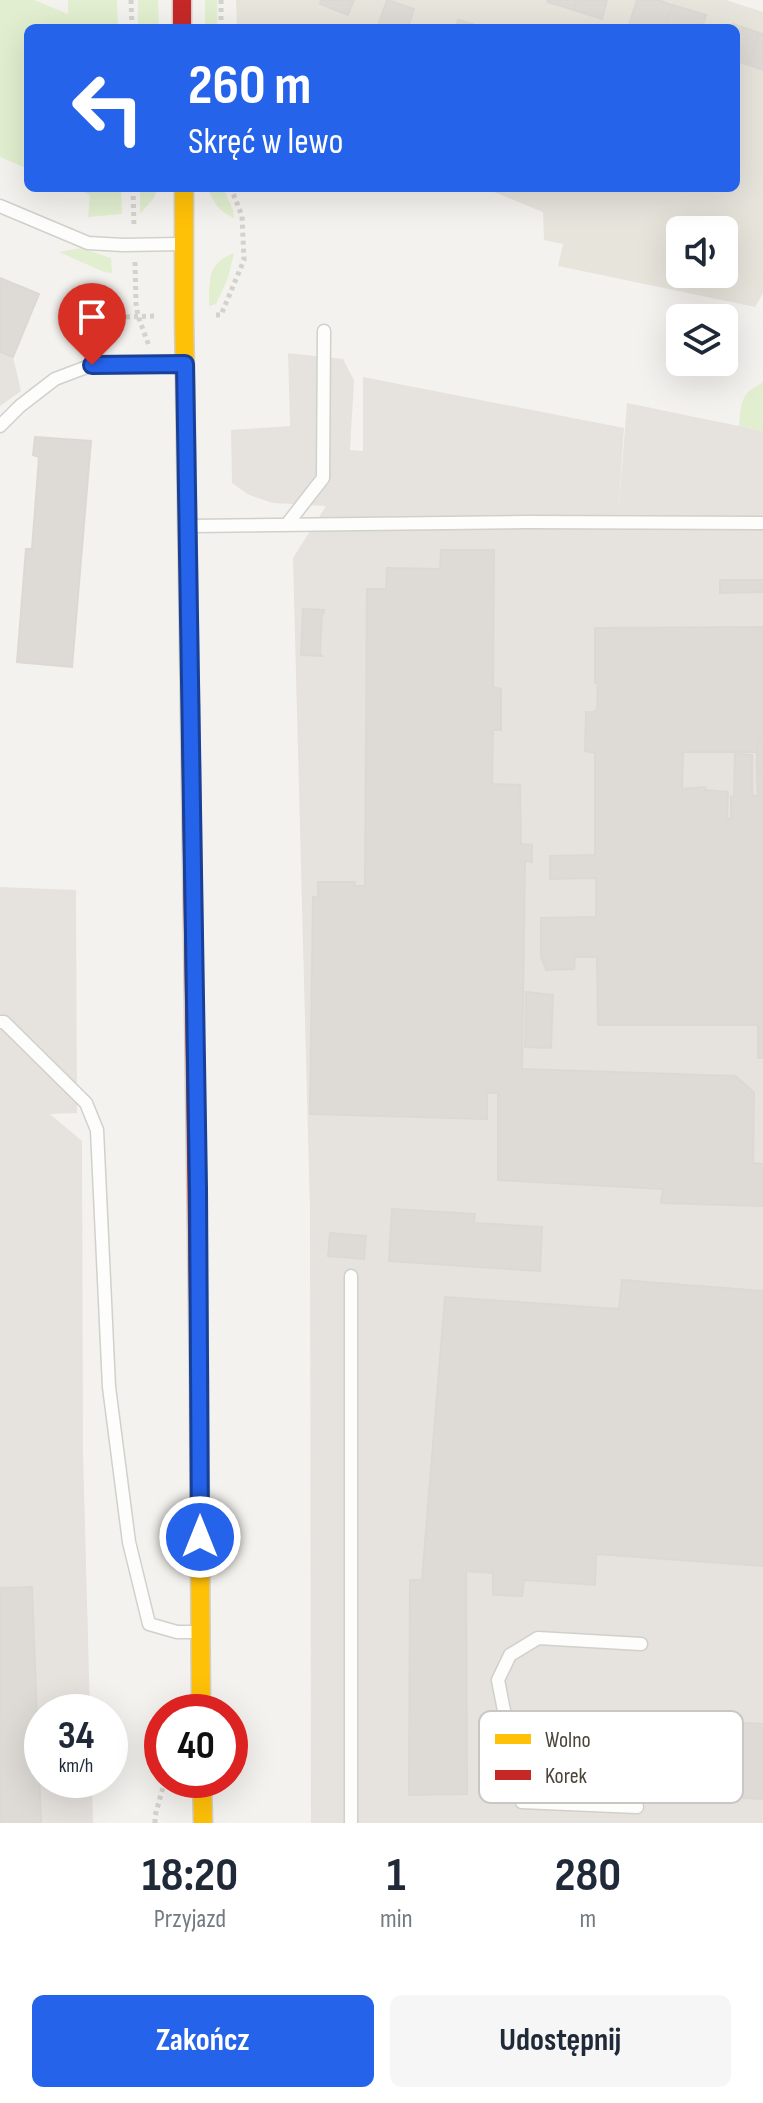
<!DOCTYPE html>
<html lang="pl">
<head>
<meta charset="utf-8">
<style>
  :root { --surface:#fff; --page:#f6f6f7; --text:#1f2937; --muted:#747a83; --accent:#2563eb }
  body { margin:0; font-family:"Sofia Sans Condensed",sans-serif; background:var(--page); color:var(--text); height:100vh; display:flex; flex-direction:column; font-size:30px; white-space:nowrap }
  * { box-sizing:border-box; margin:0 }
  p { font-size:26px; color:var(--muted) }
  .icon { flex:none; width:44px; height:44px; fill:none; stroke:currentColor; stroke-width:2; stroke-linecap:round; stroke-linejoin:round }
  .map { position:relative; height:1823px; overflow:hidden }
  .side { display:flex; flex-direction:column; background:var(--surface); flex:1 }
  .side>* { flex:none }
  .top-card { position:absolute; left:24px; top:24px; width:716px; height:168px; border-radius:12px; box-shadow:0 8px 32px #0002; background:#2563eb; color:#fff; overflow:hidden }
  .controls { position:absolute; left:666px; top:216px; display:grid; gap:16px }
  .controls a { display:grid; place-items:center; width:72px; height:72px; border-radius:12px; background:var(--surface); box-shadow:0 8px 32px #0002; font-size:40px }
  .speed { position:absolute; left:24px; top:1694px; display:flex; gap:16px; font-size:40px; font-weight:700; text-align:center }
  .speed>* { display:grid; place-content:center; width:104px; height:104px; border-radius:50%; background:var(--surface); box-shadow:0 8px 32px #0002; line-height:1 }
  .speed small { font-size:20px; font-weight:400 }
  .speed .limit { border:12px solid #d22; background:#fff; color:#111 }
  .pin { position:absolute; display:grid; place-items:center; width:68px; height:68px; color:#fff; margin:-82px -34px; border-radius:50% 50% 50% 0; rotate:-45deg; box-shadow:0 0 8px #0007 }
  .pin .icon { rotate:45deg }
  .me { position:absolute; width:88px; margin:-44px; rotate:0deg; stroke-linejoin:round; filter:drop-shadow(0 0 6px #0008) }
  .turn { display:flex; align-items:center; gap:28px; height:168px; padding:0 32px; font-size:36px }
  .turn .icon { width:104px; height:104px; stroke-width:2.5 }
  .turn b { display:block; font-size:56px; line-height:68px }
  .eta { display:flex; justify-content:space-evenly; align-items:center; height:136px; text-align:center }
  .eta b { font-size:48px; font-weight:700; line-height:56px }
  .action { display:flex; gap:16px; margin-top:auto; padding:16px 32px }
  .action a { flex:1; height:92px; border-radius:12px; background:var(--accent); color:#fff; font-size:32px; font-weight:700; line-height:92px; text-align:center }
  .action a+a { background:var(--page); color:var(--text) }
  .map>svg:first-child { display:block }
</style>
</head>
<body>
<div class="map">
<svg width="763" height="1823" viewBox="0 0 763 1823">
  <rect width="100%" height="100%" fill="#f4f2ee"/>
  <path fill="#e7e4dc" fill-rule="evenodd" d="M236,0h490l37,12v281l-8,14 -197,-41 5,-22 -19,-4 -1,-28 -59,-24h252v-160h-499zM680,230h44v44h-44z"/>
  <path fill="#e6e2de" d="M0,352l13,5 8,34 -21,15z
    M627,403l136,28v1392h-452l-1,-611 -17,-654 33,-52h293z
    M0,887l76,3 1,223 -27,1 32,27 1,312 7,259h-48v68h50l1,43h-93z"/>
  <path fill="#e1eecf" d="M0,0h34l34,14v-14h49l1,28h-90v141l-28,-12z
    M138,0h20l1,28h-21z
    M205,0h12v28h-12z
    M75,188h46l1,26 -34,3 2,-22z
    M140,188h18l-4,10 -14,16z
    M208,188h15l10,22 1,8c-15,-6 -21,-16 -26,-30z
    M81,248l30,10 1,15 -8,-1 -45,-20z
    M234,253l-6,25 -12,26 -7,2v-19l1,-2c-1,-16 9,-27 24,-32z
    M763,381v50l-24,-5c1,-11 1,-24 8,-33 5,-5 11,-6 16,-12z"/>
  <path fill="#e6e3df" d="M288,353l55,6 11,21 -4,70 13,1v-74l261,51 -5,78h-293l-53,-3 -24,-8 -17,-12 -1,-53 59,-4z"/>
  <path fill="#dedbd6" stroke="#dcd9d4" stroke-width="2" d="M321,0h33l-6,15 -28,-11z
    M387,0l27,9 -6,19h-25l-5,-2z
    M548,0h29l-3,10 -27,-8z
    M577,0h30l-5,19 -28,-9z
    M637,0h21l14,5 -8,23h-36z
    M672,5l34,10 -4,13h-38z
    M458,20l15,4 -1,4h-16z
    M733,24l26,9 -10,32 -13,-4v-33h-4z
    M759,33l4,1v36l-14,-5z
    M0,278l39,16 -26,63 -13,-5z
    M35,437l56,4 -19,226 -55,-5 9,-113h6l7,-92 -6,-2z
    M441,550h53l-1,137 8,2v41h-8l-1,54 28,1 1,59 11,1v17l-7,-1 -3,208 214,7 18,17 -1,70 10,1v42l-102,-3 2,-14 -165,-9v-87h-11v26l-177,-5 3,-217h5v-15h37v4h10l2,-297h19l1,-21 53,1z
    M720,580h43v12l-43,1z
    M303,609l21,1v3l-2,-1 -2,42 2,2 -21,-1z
    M763,627v113h-6v12h-74l-1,37 23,-2 1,3 22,2 -1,27 4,-1v-21l3,-1 1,-42 17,1v41h6l-1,-23h6v285h-5v-33h-160l-1,-68h-22l-1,12 -28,1 -5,-13v-39l55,-1v-39l-46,1v-23l45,-1v-102l-10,-2 1,-39h8l3,-3 1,-25 -3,-1v-55z
    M757,740h6v33h-6z
    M526,992l27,3 -2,53 -26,-1z
    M392,1209l83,5 -1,9 68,4 -2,44 -151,-10z
    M330,1233l36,3 -2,23 -36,-3z
    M622,1280l141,11v275l-167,-12 -1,31 -71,-5 -2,16 -29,-1v-22l-27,-2 1,223 -58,1 1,-215h12l23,-283 174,12z
    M32,1587l9,236h-41v-235z
    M664,1718l99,6v75l-104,-6z"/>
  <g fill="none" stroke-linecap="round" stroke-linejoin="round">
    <defs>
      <path id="lane" d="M0,206l88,37 35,2 59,-1
        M0,426l20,-20 35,-27 37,-14 90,-1
        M288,523l35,-45 1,-147
        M191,526l335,-4 237,1
        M0,1022h4l82,81 11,27 12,257 20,155 20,82 28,8h20
        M351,1276v547
        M637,1807l-115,-5 -24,-122 12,-25 28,-17 103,6"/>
      <path id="slow" d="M184,188v127l6,392
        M199,1381l2,331
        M202,1780l1,43"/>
      <path id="jam" d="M182,0v28
        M190,707l9,674"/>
    </defs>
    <use href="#lane" stroke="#d2d0cb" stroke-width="15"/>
    <use href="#slow" stroke="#d3cfc5" stroke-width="21"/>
    <use href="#jam" stroke="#d3cfc5" stroke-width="21"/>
    <path stroke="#d3d2cc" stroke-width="5" stroke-dasharray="4 4" stroke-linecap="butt" d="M131,0l1,28
      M221,28v-28
      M133,188l1,40
      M135,262l1,42 2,12 11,30
      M216,315h5l23,-55 -2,-44 -11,-28
      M126,317l28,-1
      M235,1715l1,62
      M155,1823v-7l10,-36"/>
    <use href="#lane" stroke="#fdfdfc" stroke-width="12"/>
    <use href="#slow" stroke="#ffc107" stroke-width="18"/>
    <use href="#jam" stroke="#c62828" stroke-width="18"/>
  </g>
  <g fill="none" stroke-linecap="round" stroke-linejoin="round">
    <defs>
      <path id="route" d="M92,365l93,-1 13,824 2,349"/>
    </defs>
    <use href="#route" stroke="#184099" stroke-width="20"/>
    <use href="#route" stroke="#2563eb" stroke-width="14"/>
  </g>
  <rect x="479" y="1711" width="264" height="92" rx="12" fill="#fff" stroke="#c9c7c4" stroke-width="2"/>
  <rect x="495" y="1734" width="36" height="10" fill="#ffc107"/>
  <rect x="495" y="1770" width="36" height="10" fill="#c62828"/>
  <g font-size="22" fill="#4b4439">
    <text x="545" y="1747">Wolno</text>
    <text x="545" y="1783">Korek</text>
  </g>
</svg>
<div class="controls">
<a><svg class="icon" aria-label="sound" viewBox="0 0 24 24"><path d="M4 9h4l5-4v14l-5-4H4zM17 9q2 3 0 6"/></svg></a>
<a><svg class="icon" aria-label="layers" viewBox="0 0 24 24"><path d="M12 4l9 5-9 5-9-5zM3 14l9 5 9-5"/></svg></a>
</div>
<div class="speed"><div>34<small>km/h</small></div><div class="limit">40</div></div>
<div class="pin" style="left:92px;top:365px;background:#d93025"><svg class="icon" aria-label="arrive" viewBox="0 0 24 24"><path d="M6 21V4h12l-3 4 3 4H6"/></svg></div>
<svg class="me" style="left:200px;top:1537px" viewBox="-20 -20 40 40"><circle r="17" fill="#2563eb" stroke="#fff" stroke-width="3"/><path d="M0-11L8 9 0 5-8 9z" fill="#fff"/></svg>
<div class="top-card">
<div class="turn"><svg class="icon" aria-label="left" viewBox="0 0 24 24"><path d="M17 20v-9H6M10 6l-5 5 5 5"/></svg><div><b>260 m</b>Skręć w lewo</div></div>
</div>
</div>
<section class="side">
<div class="eta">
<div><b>18:20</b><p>Przyjazd</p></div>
<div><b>1</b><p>min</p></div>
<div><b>280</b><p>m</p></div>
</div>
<div class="action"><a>Zakończ</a><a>Udostępnij</a></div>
</section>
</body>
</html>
